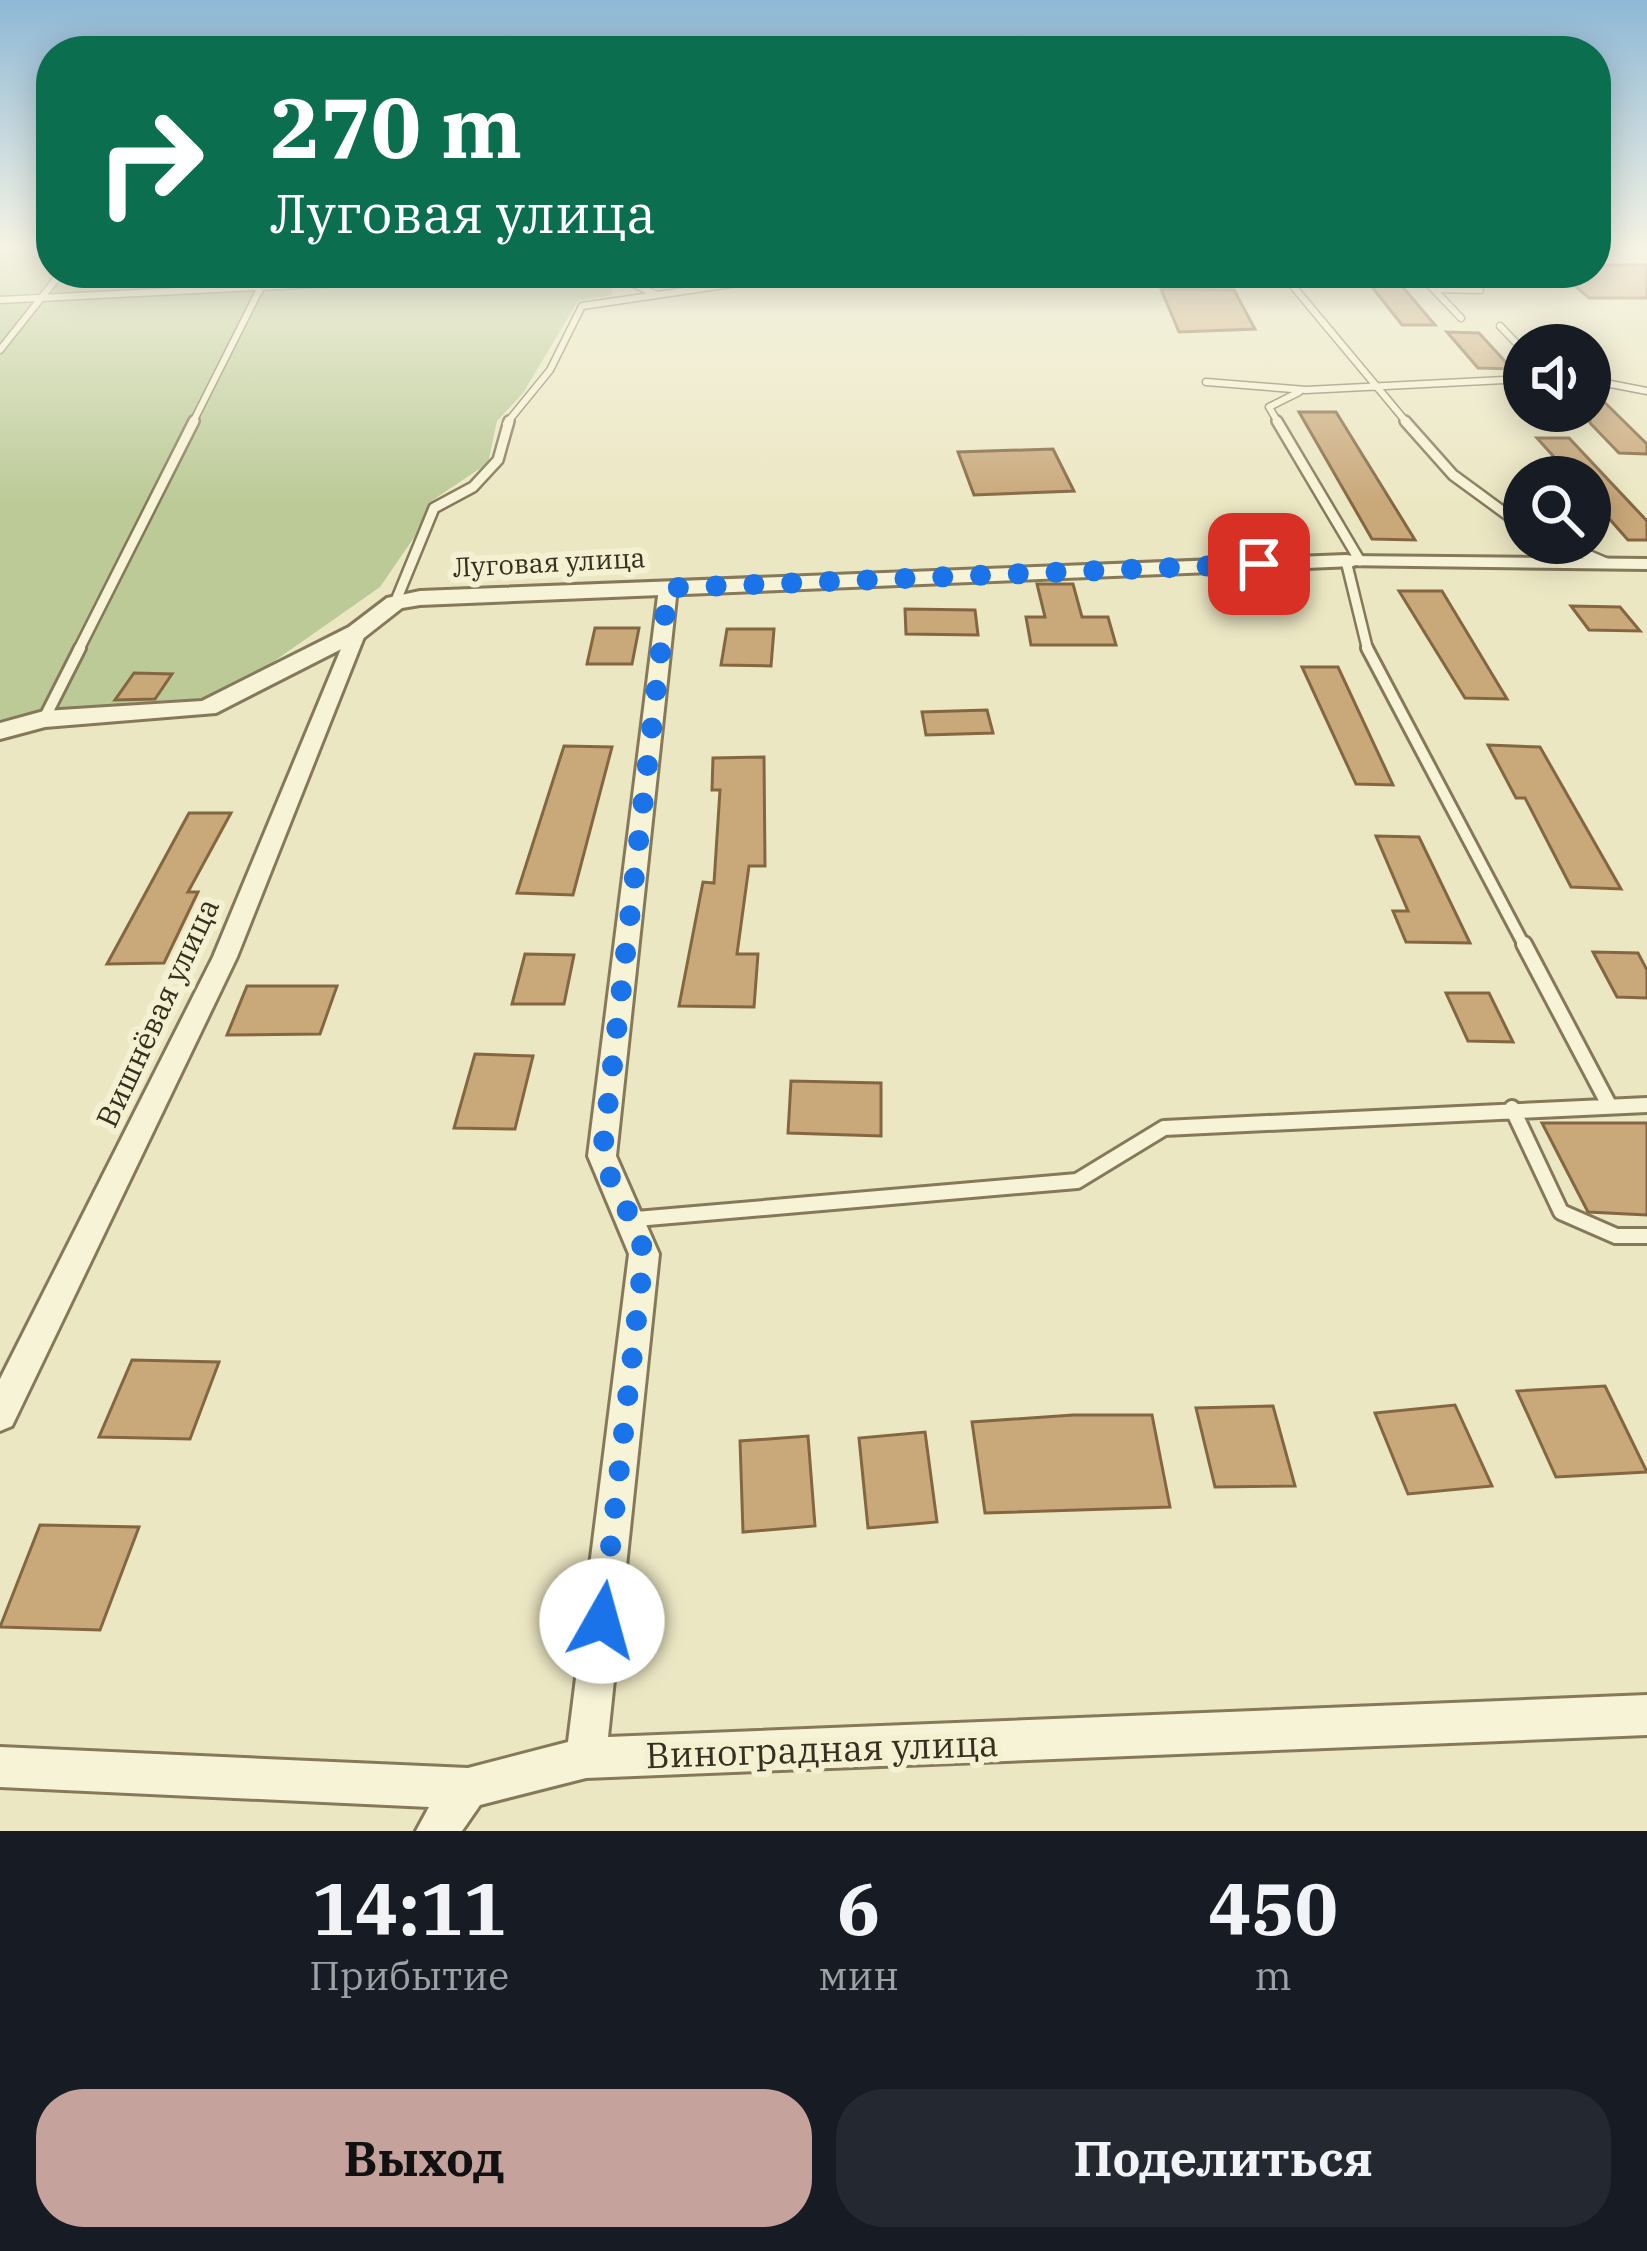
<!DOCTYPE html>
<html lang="ru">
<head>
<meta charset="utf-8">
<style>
  :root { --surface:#171b24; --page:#242831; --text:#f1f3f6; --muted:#9ea1a6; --accent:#c6a29c }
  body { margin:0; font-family:"IBM Plex Serif",serif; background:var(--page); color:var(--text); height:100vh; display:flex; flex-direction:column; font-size:45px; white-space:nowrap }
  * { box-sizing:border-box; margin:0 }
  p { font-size:39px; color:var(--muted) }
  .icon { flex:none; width:66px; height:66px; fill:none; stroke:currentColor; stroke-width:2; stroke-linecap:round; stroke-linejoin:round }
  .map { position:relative; height:1831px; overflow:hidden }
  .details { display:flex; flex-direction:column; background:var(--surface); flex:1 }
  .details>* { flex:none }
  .hud { position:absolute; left:36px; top:36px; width:1575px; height:252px; border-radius:48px; box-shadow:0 6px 30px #0003; background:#0b6e4f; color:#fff; overflow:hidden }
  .tools { position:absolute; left:1503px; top:324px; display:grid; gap:24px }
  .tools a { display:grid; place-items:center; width:108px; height:108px; border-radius:50%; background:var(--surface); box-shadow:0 6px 30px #0003; font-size:60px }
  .pin { position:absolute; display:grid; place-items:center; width:102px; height:102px; color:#fff; margin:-51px; border-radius:24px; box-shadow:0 6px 18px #0006 }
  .me { position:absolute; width:132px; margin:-66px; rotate:7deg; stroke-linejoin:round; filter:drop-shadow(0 0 9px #0008) }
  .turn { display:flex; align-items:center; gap:42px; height:252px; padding:0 36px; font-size:54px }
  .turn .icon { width:156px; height:156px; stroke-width:2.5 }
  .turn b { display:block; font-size:84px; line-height:102px }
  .eta { display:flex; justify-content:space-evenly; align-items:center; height:204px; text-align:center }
  .eta b { font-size:72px; font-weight:800; line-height:84px }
  .cta { display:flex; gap:24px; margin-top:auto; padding:24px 36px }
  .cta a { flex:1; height:138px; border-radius:48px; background:var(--accent); color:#111; font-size:48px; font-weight:800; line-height:138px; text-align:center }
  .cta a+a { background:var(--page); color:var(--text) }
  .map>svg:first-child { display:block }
</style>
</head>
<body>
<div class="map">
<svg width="1647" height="1831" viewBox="0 0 1647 1831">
  <rect width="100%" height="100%" fill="#ece7c3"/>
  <path fill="#bbca97" d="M0,247h51v26h560l1,22 -34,6 -55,92 -26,28 -9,42 -58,39 -15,34 -35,51 -124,87 -57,29 -117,5 -82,12z"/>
  <path fill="#c9a87a" stroke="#846741" stroke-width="3" d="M1596,265h51v33h-58l-29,-25h36z
    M1361,273h30l44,52h-33z
    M1161,289l73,1 21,39 -76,3z
    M1447,332l32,1 33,36 -34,-1z
    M1590,388l57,56v10l-28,-1 -29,-30z
    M1299,412h37l79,128 -43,-1z
    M1537,438h32l78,83v19h-19l-38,-43v-20h-18z
    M1053,449l21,42 -100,4 -16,-43z
    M1037,584h36l9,33h26l8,28h-85l-5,-28h19z
    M1399,591h43l65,108 -42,-1z
    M1571,606l49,1 20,24 -51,-1z
    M905,609l70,1 3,25 -72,-1z
    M595,628h44l-7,36h-45z
    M727,629h47l-3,37 -50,-1z
    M1302,667h36l55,118 -37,-1z
    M134,673l38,1 -17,25 -40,1z
    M987,710l6,23 -67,2 -4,-23z
    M1488,745l52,2 81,142 -50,-2 -46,-89h-9z
    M564,746l48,1 -39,148 -56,-2z
    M764,757l1,109h-16l-12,88h21l-4,53 -75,-1 24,-124 11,1 6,-93h-8l1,-32z
    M189,813h42l-43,79h10l-34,71 -57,1z
    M1376,836l43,1 51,106 -64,-1 -13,-31h15z
    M1593,952l45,1 9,17v28l-30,-1z
    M525,954l49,1 -10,49h-52z
    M247,986h90l-17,48 -93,1z
    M1446,993h43l24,49 -45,-1z
    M475,1054l58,2 -18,73 -61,-1z
    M791,1081l90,2v53l-93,-3z
    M1542,1123h105v92l-59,-3z
    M132,1360l87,2 -29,77 -91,-2z
    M1605,1386l42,86 -91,5 -39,-86z
    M1455,1405l37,81 -84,8 -33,-81z
    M1273,1406l22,80 -80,1 -19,-79z
    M1073,1415h79l18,92 -185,6 -13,-91z
    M925,1432l12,90 -69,6 -9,-90z
    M808,1436l7,90 -72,6 -3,-91z
    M40,1525l99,2 -39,103 -100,-3z"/>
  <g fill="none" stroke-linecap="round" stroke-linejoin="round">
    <defs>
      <path id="service-far3" d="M1282,273l126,151
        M1418,273l43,45
        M1434,289l46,1 -15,-17
        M0,300l377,-19 216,-2h30l34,16
        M1500,326l24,25
        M0,350l61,-77
        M1590,380l57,11
        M1206,382l100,8 218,-11
        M192,424l76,-151
        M506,424l44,-54 32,-64 225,-33
        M1279,424l-10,-17 30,-15"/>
      <path id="service-far2" d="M1277,421l83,140
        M1405,421l48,54 71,52
        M1560,543l46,20
        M1346,561l22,90
        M395,603l39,-95 39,-21 25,-27 11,-39
        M78,651l116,-230"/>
      <path id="service-far1" d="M1367,648l158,299
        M44,719l36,-71"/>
      <path id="service" d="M1524,944l85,161
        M1512,1108l49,104 55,24h31
        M636,1219l441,-38 87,-53 483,-23"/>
      <path id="minor" d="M1346,556l301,3v10l-307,-4 -3,-4z
        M668,583l9,5 -61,568 43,98 -51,483 1039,-42v40l-1061,43 -106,27 -18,26h-46l13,-24 -429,-20v-40l468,21 100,-26 61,-488 -41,-98 71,-568z
        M357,626l9,6 -129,325 -225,469 -12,5v-52l213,-422 135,-325z"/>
      <path id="tertiary" d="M1346,555l8,1v10l-934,39 -18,3 -37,29 -149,76 -171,14 -45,12v-16l44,-12 158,-10 147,-74 38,-29 33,-7z"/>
    </defs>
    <use href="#service-far3" stroke="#85795a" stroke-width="9"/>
    <use href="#service-far2" stroke="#85795a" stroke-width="14"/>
    <use href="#service-far1" stroke="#85795a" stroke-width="16"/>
    <use href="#service" stroke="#85795a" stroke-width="20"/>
    <use href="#minor" stroke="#85795a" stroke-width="6"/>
    <use href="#tertiary" stroke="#85795a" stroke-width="6"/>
    <use href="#service-far3" stroke="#f7f3d6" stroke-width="6"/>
    <use href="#service-far2" stroke="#f7f3d6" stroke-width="9"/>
    <use href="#service-far1" stroke="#f7f3d6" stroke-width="10"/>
    <use href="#service" stroke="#f7f3d6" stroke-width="14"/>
    <use href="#minor" fill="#f7f3d6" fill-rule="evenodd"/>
    <use href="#tertiary" fill="#f7f3d6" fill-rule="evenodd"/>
  </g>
  <linearGradient id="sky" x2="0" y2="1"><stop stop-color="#8db8d6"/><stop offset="0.49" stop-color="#f6f4e4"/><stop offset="1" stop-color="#f6f4e4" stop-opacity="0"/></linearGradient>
  <rect width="1647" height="504" fill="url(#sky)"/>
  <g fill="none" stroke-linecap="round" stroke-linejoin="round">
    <path stroke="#1a73e8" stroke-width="21" stroke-dasharray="0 37.8" d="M602,1621l42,-367c-9,-37 -30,-62 -42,-98l66,-568 591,-24"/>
  </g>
  <g text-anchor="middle" stroke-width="12" stroke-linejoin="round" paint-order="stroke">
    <g font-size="27" fill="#362e1e" stroke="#f4f0d2">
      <text transform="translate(549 563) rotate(-3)" y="9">Луговая улица</text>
    </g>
    <g font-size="30" fill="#362e1e" stroke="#f4f0d2">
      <text transform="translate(158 1013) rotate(-65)" y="10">Вишнёвая улица</text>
    </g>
    <g font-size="36" fill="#362e1e" stroke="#f4f0d2">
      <text transform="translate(822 1749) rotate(-2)" y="13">Виноградная улица</text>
    </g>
  </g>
</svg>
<div class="tools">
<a><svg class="icon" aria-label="sound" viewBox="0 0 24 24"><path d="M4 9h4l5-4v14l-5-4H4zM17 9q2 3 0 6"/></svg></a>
<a><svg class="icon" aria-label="search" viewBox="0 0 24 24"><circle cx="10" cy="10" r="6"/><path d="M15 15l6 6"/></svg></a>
</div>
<div class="pin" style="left:1259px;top:564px;background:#d93025"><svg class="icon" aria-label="arrive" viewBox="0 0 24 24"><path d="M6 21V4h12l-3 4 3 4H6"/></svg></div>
<svg class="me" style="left:602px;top:1621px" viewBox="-20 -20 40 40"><circle r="19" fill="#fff"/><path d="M0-13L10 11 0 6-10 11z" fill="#1a73e8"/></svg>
<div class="hud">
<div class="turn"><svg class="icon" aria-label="right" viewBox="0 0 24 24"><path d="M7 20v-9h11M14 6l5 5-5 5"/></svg><div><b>270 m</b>Луговая улица</div></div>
</div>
</div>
<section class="details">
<div class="eta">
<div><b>14:11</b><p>Прибытие</p></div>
<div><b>6</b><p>мин</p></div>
<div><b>450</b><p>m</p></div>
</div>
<div class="cta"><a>Выход</a><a>Поделиться</a></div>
</section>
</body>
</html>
